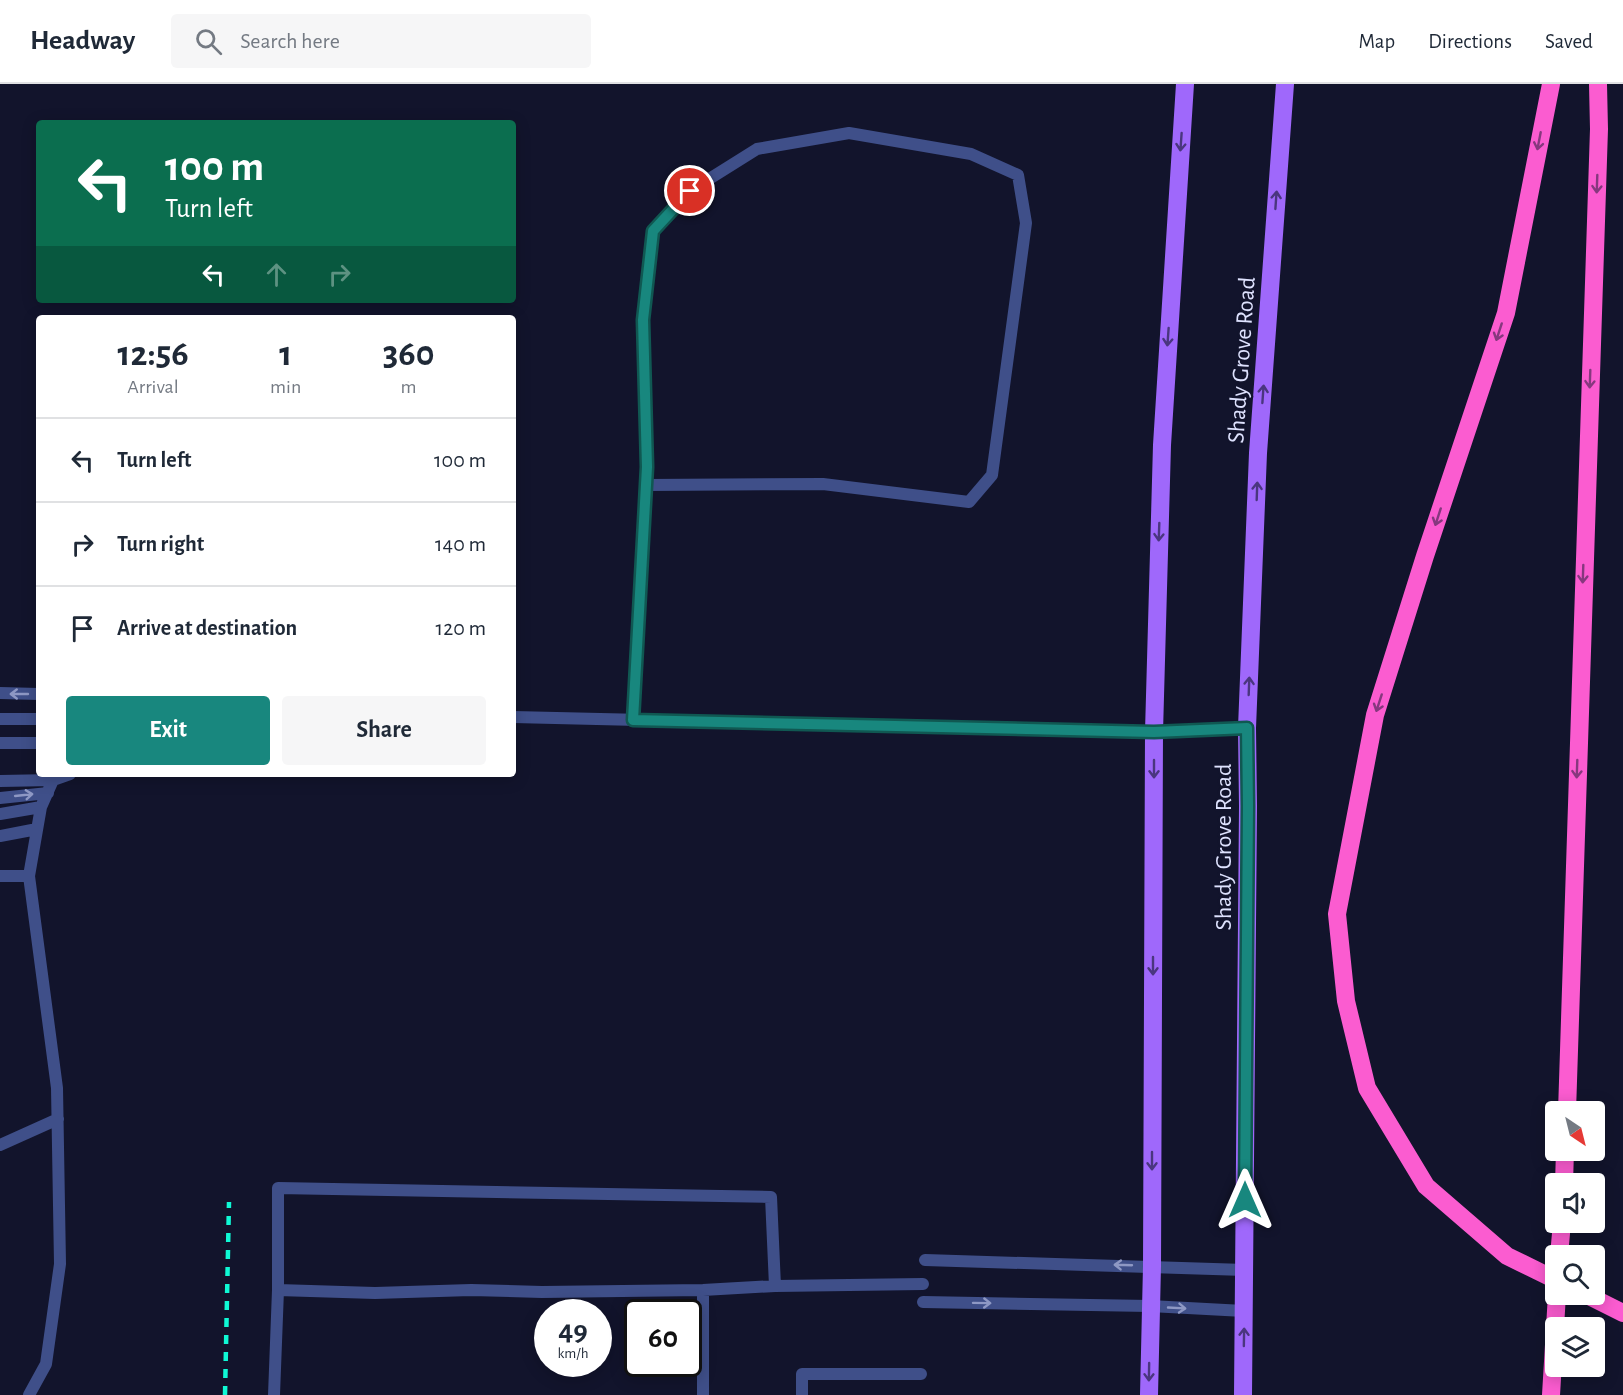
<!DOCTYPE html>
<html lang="en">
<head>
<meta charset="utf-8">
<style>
  :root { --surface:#fff; --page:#f6f6f7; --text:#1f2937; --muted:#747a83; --line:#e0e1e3; --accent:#18877e }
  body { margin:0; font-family:"Alegreya Sans",sans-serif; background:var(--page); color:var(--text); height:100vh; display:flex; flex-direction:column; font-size:22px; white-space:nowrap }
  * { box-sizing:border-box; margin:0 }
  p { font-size:20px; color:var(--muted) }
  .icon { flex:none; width:33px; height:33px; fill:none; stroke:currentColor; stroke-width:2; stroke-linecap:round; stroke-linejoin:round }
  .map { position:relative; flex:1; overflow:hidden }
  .panel { position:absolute; left:36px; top:231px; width:480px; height:462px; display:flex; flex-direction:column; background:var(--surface); border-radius:6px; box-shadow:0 3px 15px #0003 }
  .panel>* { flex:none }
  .banner { position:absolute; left:36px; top:36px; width:480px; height:183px; border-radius:6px; box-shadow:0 3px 15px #0003; background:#0b6e4f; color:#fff; overflow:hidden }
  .needle { width:39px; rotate:145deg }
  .buttons { position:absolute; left:1545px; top:1017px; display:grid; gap:12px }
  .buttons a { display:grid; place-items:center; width:60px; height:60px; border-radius:6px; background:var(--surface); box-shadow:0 3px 15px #0003; font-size:30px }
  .speed { position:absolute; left:534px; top:1215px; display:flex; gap:12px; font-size:30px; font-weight:700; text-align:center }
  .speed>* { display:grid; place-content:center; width:78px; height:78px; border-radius:50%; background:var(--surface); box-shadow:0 3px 15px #0003; line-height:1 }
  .speed small { font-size:15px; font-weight:400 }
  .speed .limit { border:3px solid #111; border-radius:9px; background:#fff; color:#111 }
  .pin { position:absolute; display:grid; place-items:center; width:51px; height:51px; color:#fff; margin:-26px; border:3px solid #fff; border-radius:50%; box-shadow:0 2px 6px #0007 }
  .me { position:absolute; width:66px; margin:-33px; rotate:0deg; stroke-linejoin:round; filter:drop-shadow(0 0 4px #0008) }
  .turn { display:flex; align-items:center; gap:21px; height:126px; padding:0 30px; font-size:27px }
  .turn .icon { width:78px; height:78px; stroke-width:2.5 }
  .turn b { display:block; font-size:42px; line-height:51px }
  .lanes { display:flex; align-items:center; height:57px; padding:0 30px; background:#0003; justify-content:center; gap:30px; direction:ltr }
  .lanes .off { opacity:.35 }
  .eta { display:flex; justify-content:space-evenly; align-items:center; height:102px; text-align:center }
  .eta b { font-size:36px; font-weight:600; line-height:42px }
  .action { display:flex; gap:12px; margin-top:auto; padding:12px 30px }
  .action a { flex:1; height:69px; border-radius:6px; background:var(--accent); color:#fff; font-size:24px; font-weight:600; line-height:69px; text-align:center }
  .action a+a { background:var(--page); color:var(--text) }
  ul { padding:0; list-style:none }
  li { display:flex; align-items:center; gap:18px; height:84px; padding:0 30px; border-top:2px solid var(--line) }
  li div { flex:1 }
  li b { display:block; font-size:22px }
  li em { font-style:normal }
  header { display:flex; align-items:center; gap:36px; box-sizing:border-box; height:84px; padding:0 30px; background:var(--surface); border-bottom:2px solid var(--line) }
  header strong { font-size:28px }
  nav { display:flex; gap:33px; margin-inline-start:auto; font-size:21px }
  .search { width:420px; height:54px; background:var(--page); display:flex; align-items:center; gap:15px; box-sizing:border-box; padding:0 21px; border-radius:6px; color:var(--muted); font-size:22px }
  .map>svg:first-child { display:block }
</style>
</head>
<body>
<header>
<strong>Headway</strong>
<div class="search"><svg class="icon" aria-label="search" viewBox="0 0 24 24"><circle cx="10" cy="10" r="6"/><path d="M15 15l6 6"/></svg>Search here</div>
<nav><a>Map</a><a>Directions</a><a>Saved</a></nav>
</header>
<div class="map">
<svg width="1623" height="1311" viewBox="0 0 1623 1311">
  <rect width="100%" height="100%" fill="#12142c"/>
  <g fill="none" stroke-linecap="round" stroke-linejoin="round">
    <path stroke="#3f4f89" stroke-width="12" d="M0,609l39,1
      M513,633l598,14 43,1 93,-4
      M0,635h39
      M633,636l14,-253 -4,-147 10,-89 37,-40 67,-42 92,-16 122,21 47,21 8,48 -34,252 -23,27 -146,-18 -177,1
      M0,659h39
      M0,697l53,-1 17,-6
      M0,714l48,-5
      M0,730l41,-7
      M0,752l37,-7
      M0,792h29
      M0,1061l58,-26
      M925,1176l320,10
      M278,1206v-102l493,9 4,89
      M703,1206v105
      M923,1218l227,4 94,5
      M29,1311l17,-31 14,-100 -3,-176 -28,-212 12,-69 12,-27
      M274,1311l4,-105 97,3 96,-3 71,2 161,-2 72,-4 148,-2
      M802,1311v-21h119"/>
    <path stroke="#9f68fb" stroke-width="18" d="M1149,1311l3,-129 2,-534 8,-287 23,-361
      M1243,1311l5,-589 -1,-78 11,-275 27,-369"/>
    <path stroke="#fb5cd0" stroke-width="18" d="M1551,0l-45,229 -81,243 -50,159 -38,199 9,87 21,87 59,98 81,70 49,24
      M1567,1028l32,-983 -1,-45
      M1564,1100l1,-34
      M1559,1172l3,-34
      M1585,1210l38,19
      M1551,1311l6,-101"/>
    <path stroke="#0ff9d5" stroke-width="4.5" stroke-dasharray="9 8" stroke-linecap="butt" d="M225,1311l4,-193"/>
  </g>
  <defs><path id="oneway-shaft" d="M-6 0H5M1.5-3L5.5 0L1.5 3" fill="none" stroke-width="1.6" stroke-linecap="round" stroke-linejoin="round" transform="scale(1.5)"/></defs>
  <g stroke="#86387e">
    <use href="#oneway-shaft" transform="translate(1539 57) rotate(101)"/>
    <use href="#oneway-shaft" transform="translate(1597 100) rotate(92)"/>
    <use href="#oneway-shaft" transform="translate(1499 248) rotate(108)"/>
    <use href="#oneway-shaft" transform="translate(1590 295) rotate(92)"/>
    <use href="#oneway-shaft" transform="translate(1438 433) rotate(108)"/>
    <use href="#oneway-shaft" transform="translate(1583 490) rotate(92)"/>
    <use href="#oneway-shaft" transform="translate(1379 619) rotate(108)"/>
    <use href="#oneway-shaft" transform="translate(1577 685) rotate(92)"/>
  </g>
  <g stroke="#4a367f">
    <use href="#oneway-shaft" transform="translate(1181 58) rotate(94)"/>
    <use href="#oneway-shaft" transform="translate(1276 116) rotate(-86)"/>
    <use href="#oneway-shaft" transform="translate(1168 253) rotate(94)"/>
    <use href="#oneway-shaft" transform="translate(1263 310) rotate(-86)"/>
    <use href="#oneway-shaft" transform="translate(1257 407) rotate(-88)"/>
    <use href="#oneway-shaft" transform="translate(1159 448) rotate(92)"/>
    <use href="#oneway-shaft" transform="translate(1249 602) rotate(-88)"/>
    <use href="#oneway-shaft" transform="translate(1154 685) rotate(90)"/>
    <use href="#oneway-shaft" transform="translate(1153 882) rotate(90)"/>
    <use href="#oneway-shaft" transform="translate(1152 1077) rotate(90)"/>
    <use href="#oneway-shaft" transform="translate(1244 1253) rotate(-89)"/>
    <use href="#oneway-shaft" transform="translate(1149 1288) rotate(91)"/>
  </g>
  <g stroke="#8e98c4">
    <use href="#oneway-shaft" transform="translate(19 610) rotate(-180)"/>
    <use href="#oneway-shaft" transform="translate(24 711) rotate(-6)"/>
    <use href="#oneway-shaft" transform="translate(1123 1181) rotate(-178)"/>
    <use href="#oneway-shaft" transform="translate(982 1219) rotate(1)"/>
    <use href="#oneway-shaft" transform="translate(1177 1224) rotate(3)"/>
  </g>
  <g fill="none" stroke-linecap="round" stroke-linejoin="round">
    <defs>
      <path id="route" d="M690,107l-37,40 -10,89 4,147 -14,253 478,11 43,1 93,-4 1,78 -3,394"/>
    </defs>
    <use href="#route" stroke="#105852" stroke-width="15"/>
    <use href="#route" stroke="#18877e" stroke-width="10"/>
  </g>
  <g text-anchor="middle" stroke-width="4.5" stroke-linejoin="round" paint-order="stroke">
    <g font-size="24" fill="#dee2fe" stroke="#12142c">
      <text transform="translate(1241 276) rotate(-86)" y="8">Shady Grove Road</text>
      <text transform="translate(1223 763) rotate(-90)" y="8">Shady Grove Road</text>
    </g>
  </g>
</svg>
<div class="buttons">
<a><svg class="needle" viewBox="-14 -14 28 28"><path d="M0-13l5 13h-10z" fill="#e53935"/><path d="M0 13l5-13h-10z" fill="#747a83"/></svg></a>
<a><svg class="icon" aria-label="sound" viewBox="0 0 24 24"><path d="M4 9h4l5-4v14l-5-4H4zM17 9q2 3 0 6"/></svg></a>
<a><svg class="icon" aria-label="search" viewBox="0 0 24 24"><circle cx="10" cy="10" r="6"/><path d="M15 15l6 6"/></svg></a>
<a><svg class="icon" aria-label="layers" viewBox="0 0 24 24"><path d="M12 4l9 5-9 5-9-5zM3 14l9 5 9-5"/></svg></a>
</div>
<div class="speed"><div>49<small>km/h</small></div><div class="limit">60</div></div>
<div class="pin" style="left:690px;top:107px;background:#d93025"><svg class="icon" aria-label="arrive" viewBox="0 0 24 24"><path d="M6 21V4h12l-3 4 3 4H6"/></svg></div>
<svg class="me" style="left:1245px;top:1116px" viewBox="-20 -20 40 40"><path d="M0-17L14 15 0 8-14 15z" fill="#18877e" stroke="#fff" stroke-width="4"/></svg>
<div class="banner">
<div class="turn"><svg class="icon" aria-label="left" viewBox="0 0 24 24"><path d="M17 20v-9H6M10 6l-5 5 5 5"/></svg><div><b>100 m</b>Turn left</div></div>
<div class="lanes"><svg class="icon" aria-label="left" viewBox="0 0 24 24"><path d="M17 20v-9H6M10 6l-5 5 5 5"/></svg><svg class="icon off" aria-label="ahead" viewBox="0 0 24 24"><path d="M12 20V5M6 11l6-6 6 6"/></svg><svg class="icon off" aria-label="right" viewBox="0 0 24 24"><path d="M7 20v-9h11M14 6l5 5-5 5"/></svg></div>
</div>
<section class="panel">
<div class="eta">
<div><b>12:56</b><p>Arrival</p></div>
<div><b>1</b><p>min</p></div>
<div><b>360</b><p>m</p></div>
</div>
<ul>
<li><svg class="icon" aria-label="left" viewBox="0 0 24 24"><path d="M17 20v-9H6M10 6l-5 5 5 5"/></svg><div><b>Turn left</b></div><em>100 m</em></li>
<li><svg class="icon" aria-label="right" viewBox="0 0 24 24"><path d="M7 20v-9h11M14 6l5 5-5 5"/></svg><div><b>Turn right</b></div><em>140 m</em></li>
<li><svg class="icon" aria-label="arrive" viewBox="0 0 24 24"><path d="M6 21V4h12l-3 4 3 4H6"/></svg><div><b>Arrive at destination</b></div><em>120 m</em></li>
</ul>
<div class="action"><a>Exit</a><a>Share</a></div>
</section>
</div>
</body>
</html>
